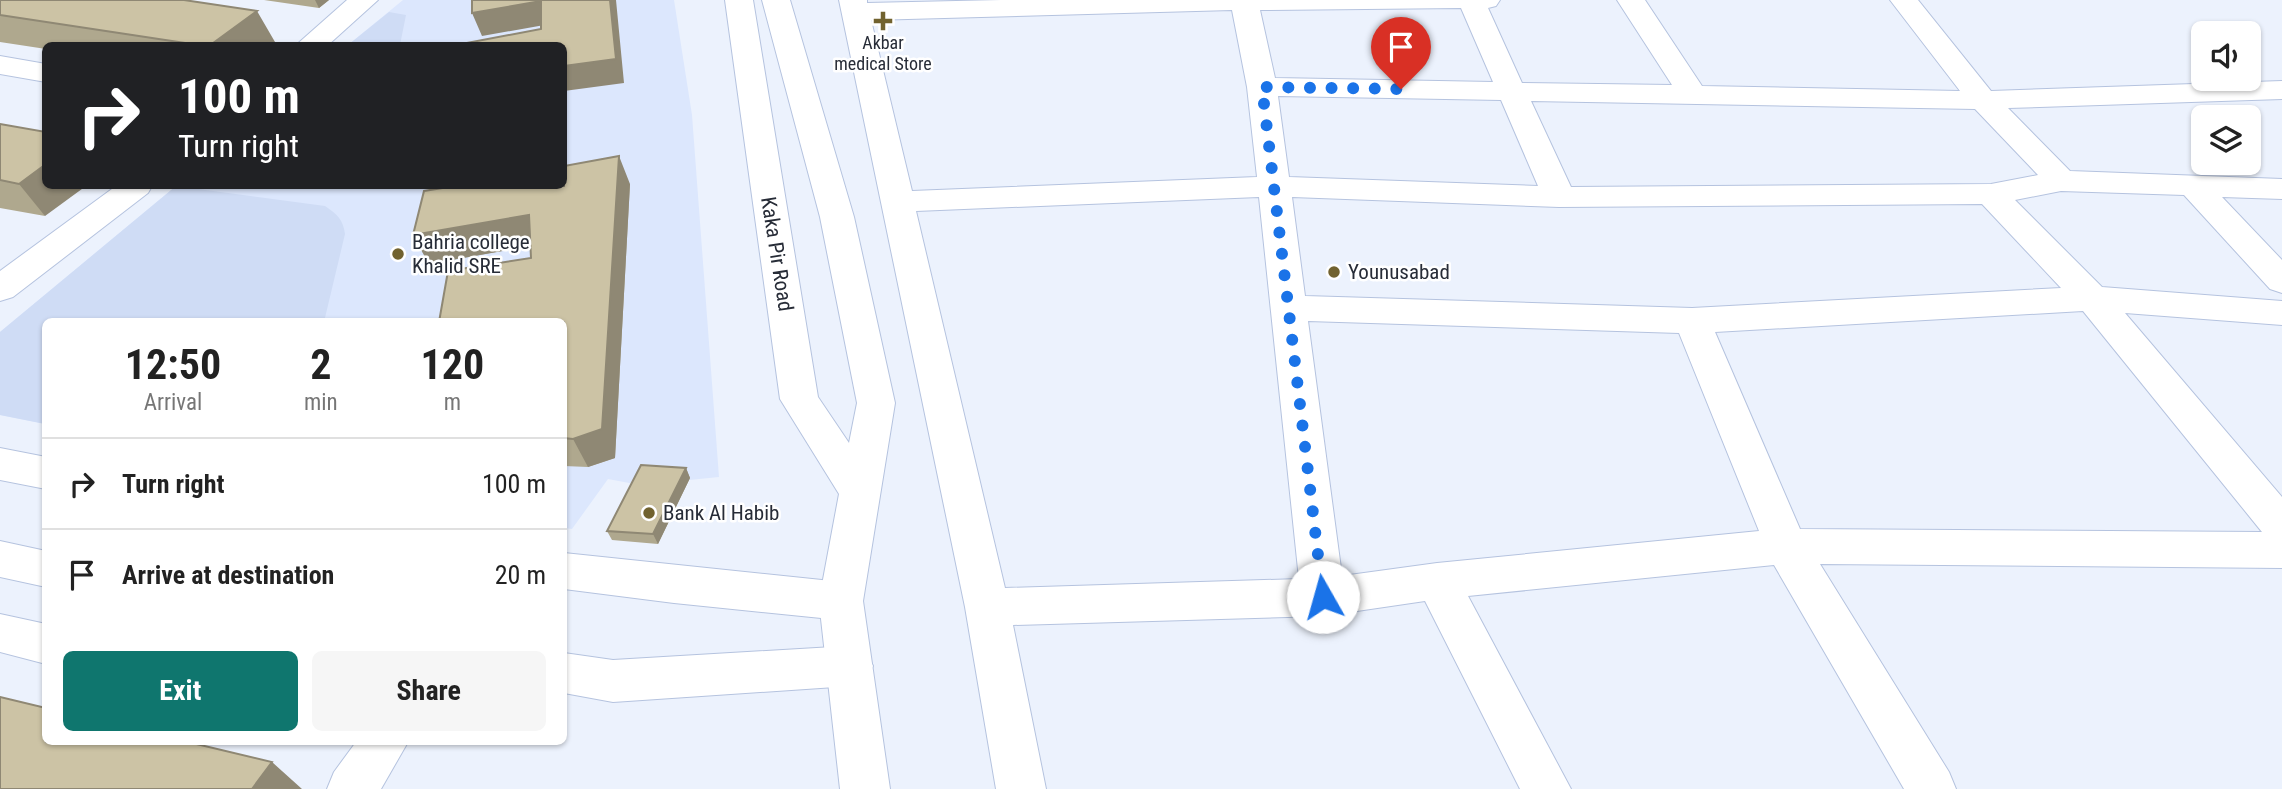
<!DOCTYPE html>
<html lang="en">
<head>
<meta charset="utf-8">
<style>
  :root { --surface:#fff; --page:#f6f6f6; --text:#222; --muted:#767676; --line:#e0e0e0; --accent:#0f766e }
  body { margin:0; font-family:"Roboto Condensed",sans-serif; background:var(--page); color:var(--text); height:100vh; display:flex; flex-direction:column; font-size:26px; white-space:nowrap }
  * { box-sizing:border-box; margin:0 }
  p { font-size:23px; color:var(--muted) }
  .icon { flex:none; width:38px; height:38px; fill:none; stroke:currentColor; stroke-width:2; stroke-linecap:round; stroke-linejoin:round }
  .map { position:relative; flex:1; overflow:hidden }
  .details { position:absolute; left:42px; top:318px; width:525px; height:427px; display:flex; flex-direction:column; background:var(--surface); border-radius:10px; box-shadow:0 2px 5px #0004 }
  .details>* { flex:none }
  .top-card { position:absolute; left:42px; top:42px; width:525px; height:147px; border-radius:10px; box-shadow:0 2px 5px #0004; background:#202124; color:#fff; overflow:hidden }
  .controls { position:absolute; left:2191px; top:21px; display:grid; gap:14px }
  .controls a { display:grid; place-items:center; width:70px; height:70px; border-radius:10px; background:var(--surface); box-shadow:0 2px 5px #0004; font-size:35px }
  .pin { position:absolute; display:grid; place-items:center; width:60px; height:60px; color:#fff; margin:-72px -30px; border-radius:50% 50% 50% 0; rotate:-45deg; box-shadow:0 0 7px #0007 }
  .pin .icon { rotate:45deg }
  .me { position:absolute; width:77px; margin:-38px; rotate:353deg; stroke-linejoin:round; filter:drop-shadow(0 0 5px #0008) }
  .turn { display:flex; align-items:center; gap:24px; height:147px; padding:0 21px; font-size:32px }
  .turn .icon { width:91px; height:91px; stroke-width:2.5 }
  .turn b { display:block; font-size:49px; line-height:60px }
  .eta { display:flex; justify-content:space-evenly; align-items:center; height:119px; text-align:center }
  .eta b { font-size:42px; font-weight:700; line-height:49px }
  .button { display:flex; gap:14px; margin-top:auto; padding:14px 21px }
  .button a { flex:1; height:80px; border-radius:10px; background:var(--accent); color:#fff; font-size:28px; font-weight:700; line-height:80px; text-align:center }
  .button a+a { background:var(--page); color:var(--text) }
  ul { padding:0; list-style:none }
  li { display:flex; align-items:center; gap:21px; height:91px; padding:0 21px; border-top:2px solid var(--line) }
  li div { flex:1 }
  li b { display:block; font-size:26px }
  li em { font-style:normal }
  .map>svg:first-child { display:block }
</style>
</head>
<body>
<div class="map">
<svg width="2282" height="789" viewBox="0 0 2282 789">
  <rect width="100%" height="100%" fill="#ecf2fd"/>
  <path fill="#dce7fd" d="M403,0h271l18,115 27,362 -79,8 -32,-6 -36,50 -8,-1v-206h-518l-1,102 -45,-9v-83l176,-146h388v-140l-216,-1z"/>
  <path fill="#cfdcf5" d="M389,12l17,3 -6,30h-52z
    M176,186l149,20c12,8 18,13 20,28l-21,88h-278l-1,102 -45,-9v-83z"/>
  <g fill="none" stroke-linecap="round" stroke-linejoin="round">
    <defs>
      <path id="minor" d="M347,0h31l-51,46h-32z
        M839,0h28v3l134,-3h499l-4,6 -8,2 34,75 150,2 -55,-85h28l57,86 258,5 -70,-91h28l73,91 291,-10v18l-274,9 62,63 212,8v20l-60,-2 60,63v33l-12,-4 -86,-94 -123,-4 -46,9 87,87 180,14v24l-157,-12 157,184v71l-462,-4 129,208 7,17h-52l-130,-224 -306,31 103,193h-51l-95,-188 -102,15 -310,9 33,164h-50l-31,-182zM1461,8l32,74 -218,-4 -15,-68zM1232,10l15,77 10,90 -345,14 -41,-171zM1278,96l223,4 37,86 -249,-9zM1531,101l444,8 63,66 -47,9 -420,3zM1259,197l40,382 -294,9 -89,-377zM1292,197l267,10 423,-3 79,84 -369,20 -387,-12zM2083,311l179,221 -462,-3 -85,-197zM1308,321l371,12 80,198 -322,32 -95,13z
        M0,56l46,8v18l-46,-8z
        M116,186h36l-4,7 -135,104 -13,4v-30z
        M0,448l46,9v32l-46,-9z
        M0,541l46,10v36l-46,-10z
        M564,553l277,29 16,6 6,13 -6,13 -16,6 -167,-17 -110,-14z
        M0,614l46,10v40l-46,-12z
        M850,646l16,6 7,14 -7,14 -16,6 -237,16 -49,-9v-40l49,7z
        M356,742h52l-27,47h-54l7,-17z"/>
      <path id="major" d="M725,0h28l65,397 31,46 8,-40 -37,-186 -58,-217h28l64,217 41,186 -32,198 27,188h-50l-21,-188 20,-107 -59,-95z"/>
    </defs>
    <use href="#minor" stroke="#b5c3df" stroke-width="2"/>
    <use href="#major" stroke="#b5c3df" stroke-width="2"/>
    <use href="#minor" fill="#fff" fill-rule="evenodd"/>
    <use href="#major" fill="#fff" fill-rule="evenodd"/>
  </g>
  <path fill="#afa88e" d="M0,0l275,42 -5,4h-224v3l-46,-7z
    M264,0h65l-10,8z
    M0,124l45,92 -45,-8z
    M630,184l-15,274 -27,9 -24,-1v-144l-33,-64 -1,-12 -101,18 -16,-29z
    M686,468l4,10 -32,66 -46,-4 -5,-9z"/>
  <path fill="#8f8874" d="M315,0h14l-10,8z
    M610,0h6l8,83 -60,8v-25z
    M541,1l9,23 -68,12 -10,-23z
    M257,11l18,31 -5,4h-61z
    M619,156l11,28 -15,274 -27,9 -15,-28z
    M46,164v22h40l-41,30 -26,-32z
    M529,215l13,29 -113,20 -16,-29z
    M686,468l4,10 -32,66 -5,-10z
    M272,762l30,27h-50z"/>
  <path fill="#ccc3a5" stroke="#8f8874" stroke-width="2" d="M0,0h184l73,11 -48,35h-4l-205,-31z
    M472,0h138l6,59 -52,7v-20h-113l90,-17v-28l-69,12z
    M0,124l46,8v32l-27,20 -19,-4z
    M619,156l-17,273 -29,10 -9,-1v-116h-125l9,-51 83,-13 -2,-43 -116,20 11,-44 31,-5h109v-20z
    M641,465l45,3 -33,66 -46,-3z
    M0,697l46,11v34h142l84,20 -20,27h-252z"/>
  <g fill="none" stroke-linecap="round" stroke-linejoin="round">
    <path stroke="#1a73e8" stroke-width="12" stroke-dasharray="0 21.6" d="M1323,597l-61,-510 139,2"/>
  </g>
  <g fill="#71622f" stroke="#fff" stroke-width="2.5">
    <path d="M879.5 10.5h7v7h7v7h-7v7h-7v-7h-7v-7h7z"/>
    <circle cx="398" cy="254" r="7"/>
    <circle cx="1334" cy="272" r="7"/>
    <circle cx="649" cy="513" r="7"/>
  </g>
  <g text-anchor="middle" stroke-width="5" stroke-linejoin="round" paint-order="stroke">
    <g font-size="18" fill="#272c37" stroke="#fff">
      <text x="883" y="49">Akbar<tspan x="883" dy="21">medical Store</tspan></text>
    </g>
    <g font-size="21" fill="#272c37" stroke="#fff" text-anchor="start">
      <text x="412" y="249">Bahria college<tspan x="412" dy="24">Khalid SRE</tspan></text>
      <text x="1348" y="279">Younusabad</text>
      <text x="663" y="520">Bank Al Habib</text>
    </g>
    <g font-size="21" fill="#272c37" stroke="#fff">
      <text transform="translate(777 254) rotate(81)" y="7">Kaka Pir Road</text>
    </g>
  </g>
</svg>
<div class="controls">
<a><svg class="icon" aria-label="sound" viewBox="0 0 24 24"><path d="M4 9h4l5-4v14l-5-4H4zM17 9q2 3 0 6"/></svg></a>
<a><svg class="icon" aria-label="layers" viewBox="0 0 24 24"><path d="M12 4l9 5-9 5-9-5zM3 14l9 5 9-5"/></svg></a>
</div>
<div class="pin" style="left:1401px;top:89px;background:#d93025"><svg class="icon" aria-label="arrive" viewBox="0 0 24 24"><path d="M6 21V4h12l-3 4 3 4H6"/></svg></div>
<svg class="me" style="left:1323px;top:597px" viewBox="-20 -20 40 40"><circle r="19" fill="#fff"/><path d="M0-13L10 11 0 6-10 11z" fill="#1a73e8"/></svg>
<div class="top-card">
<div class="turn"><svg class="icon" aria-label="right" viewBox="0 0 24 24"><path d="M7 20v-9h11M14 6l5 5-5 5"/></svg><div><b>100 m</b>Turn right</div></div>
</div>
<section class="details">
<div class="eta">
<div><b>12:50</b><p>Arrival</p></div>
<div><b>2</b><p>min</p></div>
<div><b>120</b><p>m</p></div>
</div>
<ul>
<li><svg class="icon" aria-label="right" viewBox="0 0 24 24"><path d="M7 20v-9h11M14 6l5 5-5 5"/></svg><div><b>Turn right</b></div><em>100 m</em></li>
<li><svg class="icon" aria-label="arrive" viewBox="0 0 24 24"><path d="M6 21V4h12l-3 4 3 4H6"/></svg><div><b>Arrive at destination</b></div><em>20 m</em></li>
</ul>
<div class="button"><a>Exit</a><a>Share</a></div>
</section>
</div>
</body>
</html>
